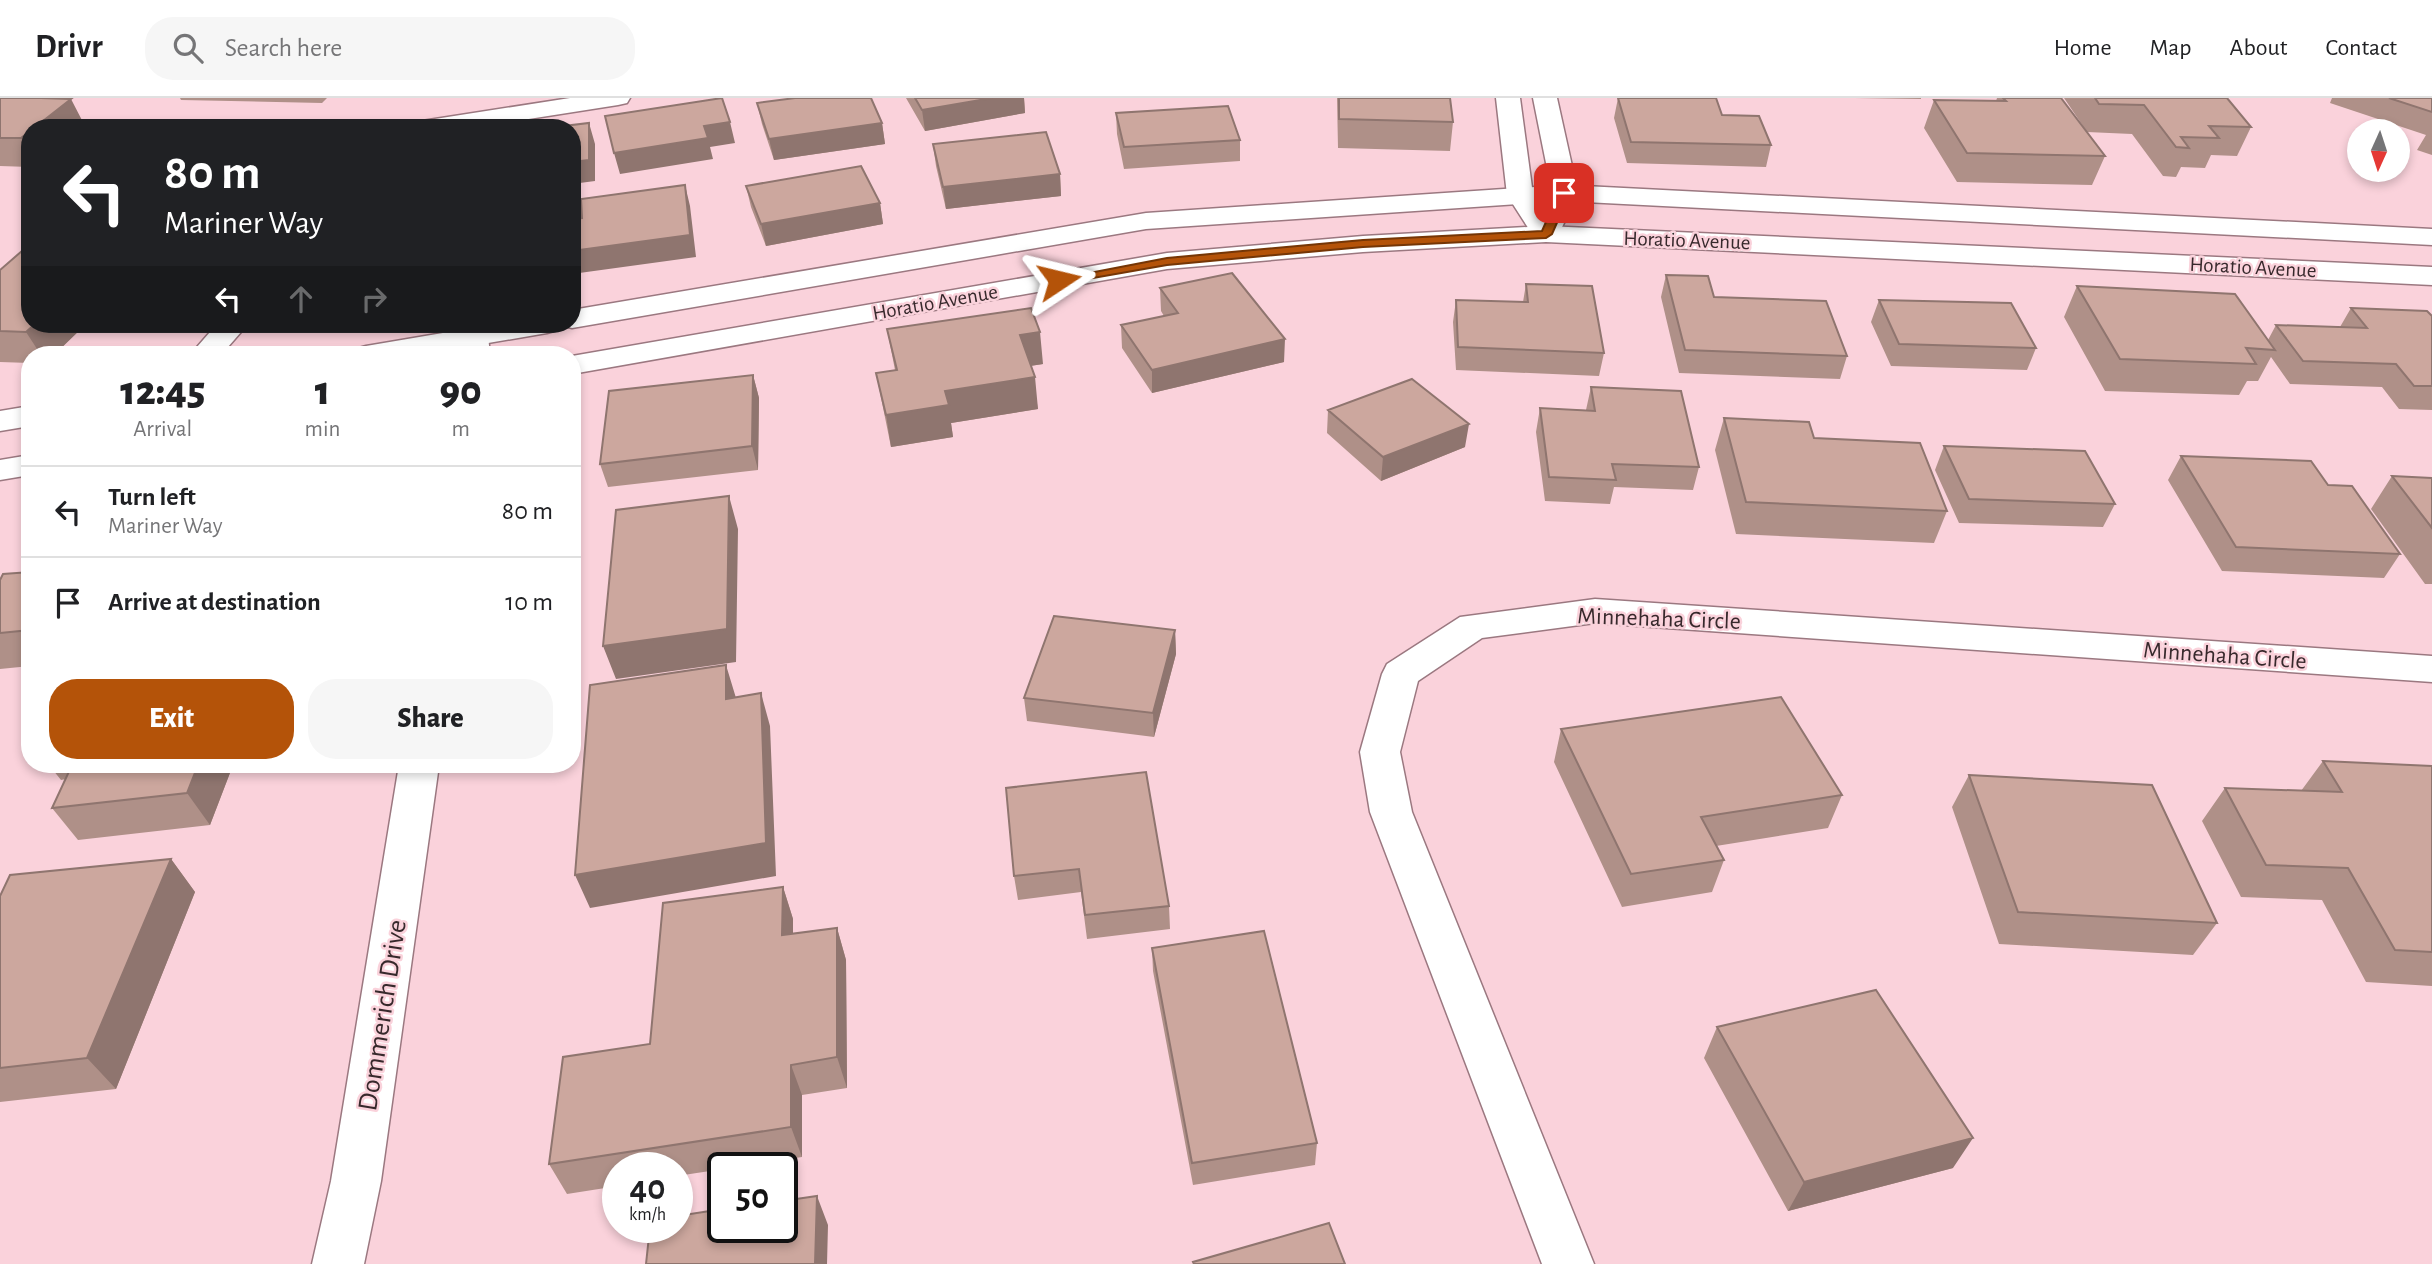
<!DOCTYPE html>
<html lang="en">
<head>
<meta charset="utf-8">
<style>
  :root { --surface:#fff; --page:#f6f6f6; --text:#202124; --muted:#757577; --line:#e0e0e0; --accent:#b45309 }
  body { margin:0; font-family:"Alegreya Sans",sans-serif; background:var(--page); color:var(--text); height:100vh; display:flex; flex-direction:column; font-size:26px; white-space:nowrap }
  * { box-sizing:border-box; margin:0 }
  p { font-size:23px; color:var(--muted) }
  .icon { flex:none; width:38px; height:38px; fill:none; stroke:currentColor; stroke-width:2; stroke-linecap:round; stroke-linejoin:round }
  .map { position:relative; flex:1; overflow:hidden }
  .sheet { position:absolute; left:21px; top:248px; width:560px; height:427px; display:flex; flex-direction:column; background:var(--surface); border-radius:28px; box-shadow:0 4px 10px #0003 }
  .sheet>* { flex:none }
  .hud { position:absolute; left:21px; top:21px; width:560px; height:214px; border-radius:28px; box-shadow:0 4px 10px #0003; background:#202124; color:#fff; overflow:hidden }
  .needle { width:46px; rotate:183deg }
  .fabs { position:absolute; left:2347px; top:21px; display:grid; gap:14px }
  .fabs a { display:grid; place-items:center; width:63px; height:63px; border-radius:50%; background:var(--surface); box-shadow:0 4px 10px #0003; font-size:35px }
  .speed { position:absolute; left:602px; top:1054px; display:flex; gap:14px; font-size:35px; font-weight:700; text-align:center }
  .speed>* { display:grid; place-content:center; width:91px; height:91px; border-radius:50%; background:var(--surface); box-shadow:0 4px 10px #0003; line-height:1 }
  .speed small { font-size:18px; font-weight:400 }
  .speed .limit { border:4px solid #111; border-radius:10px; background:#fff; color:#111 }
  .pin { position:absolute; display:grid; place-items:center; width:60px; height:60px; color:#fff; margin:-30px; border-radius:14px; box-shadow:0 4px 10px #0006 }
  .me { position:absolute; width:77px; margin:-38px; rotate:80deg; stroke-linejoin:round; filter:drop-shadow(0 0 5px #0008) }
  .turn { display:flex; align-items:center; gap:24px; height:147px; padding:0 28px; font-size:32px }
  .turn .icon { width:91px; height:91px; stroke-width:2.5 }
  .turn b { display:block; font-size:49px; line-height:60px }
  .lanes { display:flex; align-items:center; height:66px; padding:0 28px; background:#0003; justify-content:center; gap:35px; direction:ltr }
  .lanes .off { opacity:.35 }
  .eta { display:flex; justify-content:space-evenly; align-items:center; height:119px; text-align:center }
  .eta b { font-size:42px; font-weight:800; line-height:49px }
  .cta { display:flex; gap:14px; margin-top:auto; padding:14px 28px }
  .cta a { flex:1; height:80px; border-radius:28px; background:var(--accent); color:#fff; font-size:28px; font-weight:800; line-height:80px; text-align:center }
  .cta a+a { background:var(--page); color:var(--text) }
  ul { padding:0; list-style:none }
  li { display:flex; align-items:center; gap:21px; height:91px; padding:0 28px; border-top:2px solid var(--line) }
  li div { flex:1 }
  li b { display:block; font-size:26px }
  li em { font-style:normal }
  header { display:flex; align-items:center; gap:42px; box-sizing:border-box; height:98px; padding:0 35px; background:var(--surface); border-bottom:2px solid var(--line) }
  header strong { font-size:33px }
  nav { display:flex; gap:38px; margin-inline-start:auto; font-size:24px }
  .search { width:490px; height:63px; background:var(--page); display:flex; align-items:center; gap:18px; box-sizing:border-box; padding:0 24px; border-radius:28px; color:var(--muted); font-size:26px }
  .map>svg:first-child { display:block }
</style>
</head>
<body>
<header>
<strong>Drivr</strong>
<div class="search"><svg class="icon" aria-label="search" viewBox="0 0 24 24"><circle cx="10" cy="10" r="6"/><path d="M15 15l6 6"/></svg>Search here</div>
<nav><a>Home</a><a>Map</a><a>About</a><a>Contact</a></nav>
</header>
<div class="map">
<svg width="2432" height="1166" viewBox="0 0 2432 1166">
  <rect width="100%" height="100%" fill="#fad2db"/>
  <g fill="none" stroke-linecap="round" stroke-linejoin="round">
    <defs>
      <path id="minor" d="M570,0h60l-3,5 -9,2 -146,23h-62l3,-5 9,-2z
        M1496,0h24l13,97 11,15 8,-17 -19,-95h24l21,95 -22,47h-20l-29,-45z
        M217,226h31l-27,31h-31z
        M473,229l11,3 4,6 2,19h-30l-2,-19 4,-6z
        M1595,501l837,57v26l-837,-59 -113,15 -64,43 -18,71 12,60 182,452h-52l-172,-452 -10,-60 22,-78 5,-10 73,-47z
        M399,667h40l-58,416 -17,83h-52l19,-83z"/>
      <path id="secondary" d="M1565,87l867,44v16l-867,-44 -419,28 -574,99 -11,-3 -3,5 -11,3 -129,22h-67l4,-6 11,-3 130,-22h76v-14l574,-97z
        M1546,128l886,41v18l-886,-43 -183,10 -196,17 -595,105v-18l595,-103 196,-17z
        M30,308v20l-30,5v-20z
        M30,357v20l-30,5v-20z"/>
    </defs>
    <use href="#minor" stroke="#9b7880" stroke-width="3"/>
    <use href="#secondary" stroke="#9b7880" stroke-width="3"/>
    <use href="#minor" fill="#fff" fill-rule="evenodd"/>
    <use href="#secondary" fill="#fff" fill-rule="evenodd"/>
  </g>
  <path fill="#af9088" d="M0,0l86,29 -56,1v39l-30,-1z
    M180,0h147l-5,5 -141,-3z
    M906,0h118l1,15 -100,18z
    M1337,0h113l3,24 -3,29 -112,-3z
    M1618,0l104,17 49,30 -5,22 -139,-4 -13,-45z
    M1855,0h66v1z
    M1997,0h64l24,31 -21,-31h163l24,29 -14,29 -26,-1 -6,13 -24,-1 -5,10 -13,-1 -31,-42 -45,-2 18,24 -13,29 -135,-3 -33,-54 10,-28 62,1z
    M2332,0h100v57l-15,-5 9,-15 -96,-32z
    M757,5l125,20 3,21 -111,16 -12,-36z
    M1116,15l124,27v21l-116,8 -7,-35z
    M933,46l127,30 1,22 -115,13 -10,-43z
    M746,88l134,17 3,21 -117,22 -15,-39z
    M0,172l30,54h56l-32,31h-24v8l-30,-1z
    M1666,177l181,81 -7,23 -161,-6 -18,-76z
    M1526,186l78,69 -5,23 -143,-6 -3,-48 3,-22 67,2z
    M2077,188l191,54 8,-15 64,2 11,-19 81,8v94l-33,-1 -17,-22 -92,-3 -19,-27 -13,24h-11l-8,14 -134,-4 -41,-74z
    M1160,190l124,74 -132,31 -30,-45 -1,-23 43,-9 -3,-5z
    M1879,202l157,48 -9,22 -136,-4 -20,-44z
    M887,231l156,35 -13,2 8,43 -87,14 2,14 -62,10 -15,-74 19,-3z
    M753,277l6,23 -1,72 -150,17 -8,-23z
    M1591,289l108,80 -6,23 -79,-3 -4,17 -65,-3 -9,-69 4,-24 46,2z
    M1328,312l137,37 -84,34 -54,-48z
    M1724,320l90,20 133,73 -13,32 -198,-9 -21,-84z
    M1944,348l171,58 -12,23 -144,-4 -24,-53z
    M2181,358l147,29 72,69 -16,24 -162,-7 -54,-91z
    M2392,378l40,2v106h-7l-54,-75z
    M30,474v94l-30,3v-89z
    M1175,532l1,24 -22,83 -127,-16 -3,-23z
    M1561,631l281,66 -14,33 -112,18 8,14 -12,32 -90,15 -68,-145z
    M2323,663l109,5v220l-66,-4 -44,-82 -81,-3 -39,-76 23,-33 76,3z
    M49,667h184l-23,60 -132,15 -26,-32 14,-29 -5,1z
    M1969,677l248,148 -24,32 -194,-11 -47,-137z
    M1006,690l163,118 1,23 -83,10 -6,-47 -63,8 -4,-24z
    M171,761l24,33 -79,197 -116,13v-206z
    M783,789l10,32v15l44,-6 9,32 1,128 -45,7v62l-66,10h-13v2l-46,7v-9h-59v19l-51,8 -18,-30z
    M1152,850l165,195 -2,22 -122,20 -40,-214z
    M1717,929l236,141 -165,43 -84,-153z"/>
  <path fill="#8f756f" d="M992,0h32l1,15 -100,18 -3,-21z
    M71,1l15,29h-52z
    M730,24l5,21 -25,4 3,12 -93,15 -6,-21 90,-27z
    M589,25l6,21v37l-23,3v-22z
    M882,25l3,21 -111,16 -5,-21z
    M30,33v23l-9,-16z
    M1060,76l1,22 -115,13 -3,-22z
    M685,87l5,21 6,51 -124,17v-23z
    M880,105l3,21 -117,22 -5,-22z
    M35,226h51l-32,31h-13l-15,-23z
    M1040,234l3,32 -20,3 -3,-32z
    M1285,241l-1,23 -132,31v-23z
    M753,277l6,23 -1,72 -6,-24z
    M1035,279l3,32 -87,14 2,14 -62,10 -5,-32 59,-24z
    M1469,326l-4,23 -84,34 2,-24z
    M729,398l9,33 -2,133 -120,17 -13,-33z
    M1175,532l1,24 -22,83 -1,-24z
    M726,567l10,33 -10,1z
    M761,595l9,33 6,150 -186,32 -15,-33z
    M198,667h35l-23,60 -23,-32z
    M171,761l24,33 -79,197 -29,-31z
    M783,789l10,32v48l-11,-32z
    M837,830l9,32 1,128 -10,-31z
    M791,967l11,30v62l-11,-30z
    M1973,1040l-20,30 -165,43 16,-29z
    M817,1098l11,29 -1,39h-12z"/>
  <path fill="#cca79e" stroke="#8f756f" stroke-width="2" d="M0,0h41l30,1 -37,29h-4v3l-9,7h-21z
    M722,0l8,24 -26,4 4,12 -94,15 -9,-37z
    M795,0h76l11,25 -113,16 -12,-36z
    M915,0h77l-70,12z
    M1339,0h111l3,24 -114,-3z
    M1618,0h98l6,17 37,1 12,29 -140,-3z
    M2003,0h58l44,58 -138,-3 -33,-53 72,1z
    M2095,0h132l24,29 -42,-1 10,12 -38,-1 8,11 -13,-1 -32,-42 -45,-1z
    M2389,0h43v14z
    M1228,8l12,34 -116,7 -8,-34z
    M589,25v37l-17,2v-34h-25z
    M1046,34l14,42 -117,13 -10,-43z
    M861,68l19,37 -119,21 -15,-38z
    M685,87l5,50 -118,16v-32l10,-1 -1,-19z
    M30,146v80h5l-9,8 -26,-1v-61z
    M1232,175l53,66 -133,31 -31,-45 57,-12 -18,-25z
    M1666,177l42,1 6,21 112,4 21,55 -162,-6z
    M1526,186l66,2 12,67 -146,-6 -2,-47 72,2z
    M2077,188l158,8 40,56 -29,-2 10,16 -136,-5z
    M1879,202l132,3 25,45 -137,-4z
    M1031,210l9,24 -20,3 15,42 -90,14 4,14 -63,10 -10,-42 21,-3 -10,-41z
    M2351,210l76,3 5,5v70h-18l-18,-22 -93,-3 -27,-36 91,3z
    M753,277l-1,71 -152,18 9,-73z
    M1412,281l57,45 -86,33 -55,-47z
    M1591,289l90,4 18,76 -87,-3 4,16 -67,-3 -9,-69 55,3z
    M1724,320l85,4 5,16 106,5 27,68 -201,-9z
    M1944,348l141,5 30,53 -146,-5z
    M2181,358l130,5 17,24 24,1 48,68 -164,-7z
    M2392,378l40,2v50z
    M729,398l-2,133 -124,17 13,-136z
    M30,474v58l-30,3v-53l3,-6z
    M1054,518l121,14 -22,83 -129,-15z
    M726,567v34l35,-6 5,150 -191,32 15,-190z
    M1781,599l61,98 -141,22 23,43 -93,14 -70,-145z
    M2323,663l109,5v186l-37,-2 -47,-82 -82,-3 -41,-77 117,4z
    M72,667h126l-11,28 -135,15z
    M1146,674l23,134 -84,9 -6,-46 -65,7 -8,-88z
    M1969,677l183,10 65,138 -199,-11z
    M171,761l-84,199 -87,10v-172l10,-21z
    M783,789l-1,48 55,-7v129l-46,8v62l-242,37 14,-107 87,-13 13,-141z
    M1264,833l53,212 -125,20 -40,-215z
    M1876,892l97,148 -169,44 -87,-155z
    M817,1098l-2,68h-169l4,-37h27v-11l46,-7v18h59v-26z
    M1329,1125l16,41h-151l-1,-2z"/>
  <path fill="#b45309" stroke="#753606" stroke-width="2" d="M1564,92l6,3 -18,41 -6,4 -183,9 -196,18 -108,19 -6,-4 114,-22 196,-18 179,-9 17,-38z"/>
  <g text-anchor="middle" stroke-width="5" stroke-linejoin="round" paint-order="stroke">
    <g font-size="21" fill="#37292c" stroke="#fad2db">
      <text transform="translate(1687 142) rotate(2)" y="7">Horatio Avenue</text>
      <text transform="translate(2253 169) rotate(3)" y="7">Horatio Avenue</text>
      <text transform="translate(935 204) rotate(-10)" y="7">Horatio Avenue</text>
    </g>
    <g font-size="24" fill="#37292c" stroke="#fad2db">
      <text transform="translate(1659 520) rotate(2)" y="8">Minnehaha Circle</text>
      <text transform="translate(2225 557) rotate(4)" y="8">Minnehaha Circle</text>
    </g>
    <g font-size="28" fill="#37292c" stroke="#fad2db">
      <text transform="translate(381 917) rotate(-81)" y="10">Dommerich Drive</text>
    </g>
  </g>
</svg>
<div class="fabs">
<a><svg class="needle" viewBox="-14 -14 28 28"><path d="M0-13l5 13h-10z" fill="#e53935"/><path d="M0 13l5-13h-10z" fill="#757577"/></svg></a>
</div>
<div class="speed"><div>40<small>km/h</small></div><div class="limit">50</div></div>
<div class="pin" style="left:1564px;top:95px;background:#d93025"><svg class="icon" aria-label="arrive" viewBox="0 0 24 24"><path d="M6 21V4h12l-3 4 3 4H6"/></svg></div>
<svg class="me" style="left:1059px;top:182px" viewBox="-20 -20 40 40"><path d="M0-17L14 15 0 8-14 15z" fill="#b45309" stroke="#fff" stroke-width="4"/></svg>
<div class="hud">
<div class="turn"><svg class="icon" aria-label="left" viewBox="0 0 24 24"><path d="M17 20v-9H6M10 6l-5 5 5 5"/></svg><div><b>80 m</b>Mariner Way</div></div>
<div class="lanes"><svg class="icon" aria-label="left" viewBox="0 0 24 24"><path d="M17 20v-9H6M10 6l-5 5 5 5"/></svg><svg class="icon off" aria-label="ahead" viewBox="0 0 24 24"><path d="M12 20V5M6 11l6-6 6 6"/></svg><svg class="icon off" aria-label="right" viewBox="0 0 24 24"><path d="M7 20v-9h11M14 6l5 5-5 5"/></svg></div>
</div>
<section class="sheet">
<div class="eta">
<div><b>12:45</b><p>Arrival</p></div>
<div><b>1</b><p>min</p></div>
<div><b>90</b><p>m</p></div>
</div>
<ul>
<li><svg class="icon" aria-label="left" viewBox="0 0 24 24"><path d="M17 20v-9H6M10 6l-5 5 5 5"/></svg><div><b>Turn left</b><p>Mariner Way</p></div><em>80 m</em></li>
<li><svg class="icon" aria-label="arrive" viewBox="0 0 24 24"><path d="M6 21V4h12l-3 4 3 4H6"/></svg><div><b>Arrive at destination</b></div><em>10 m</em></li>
</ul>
<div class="cta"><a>Exit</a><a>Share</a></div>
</section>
</div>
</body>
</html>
